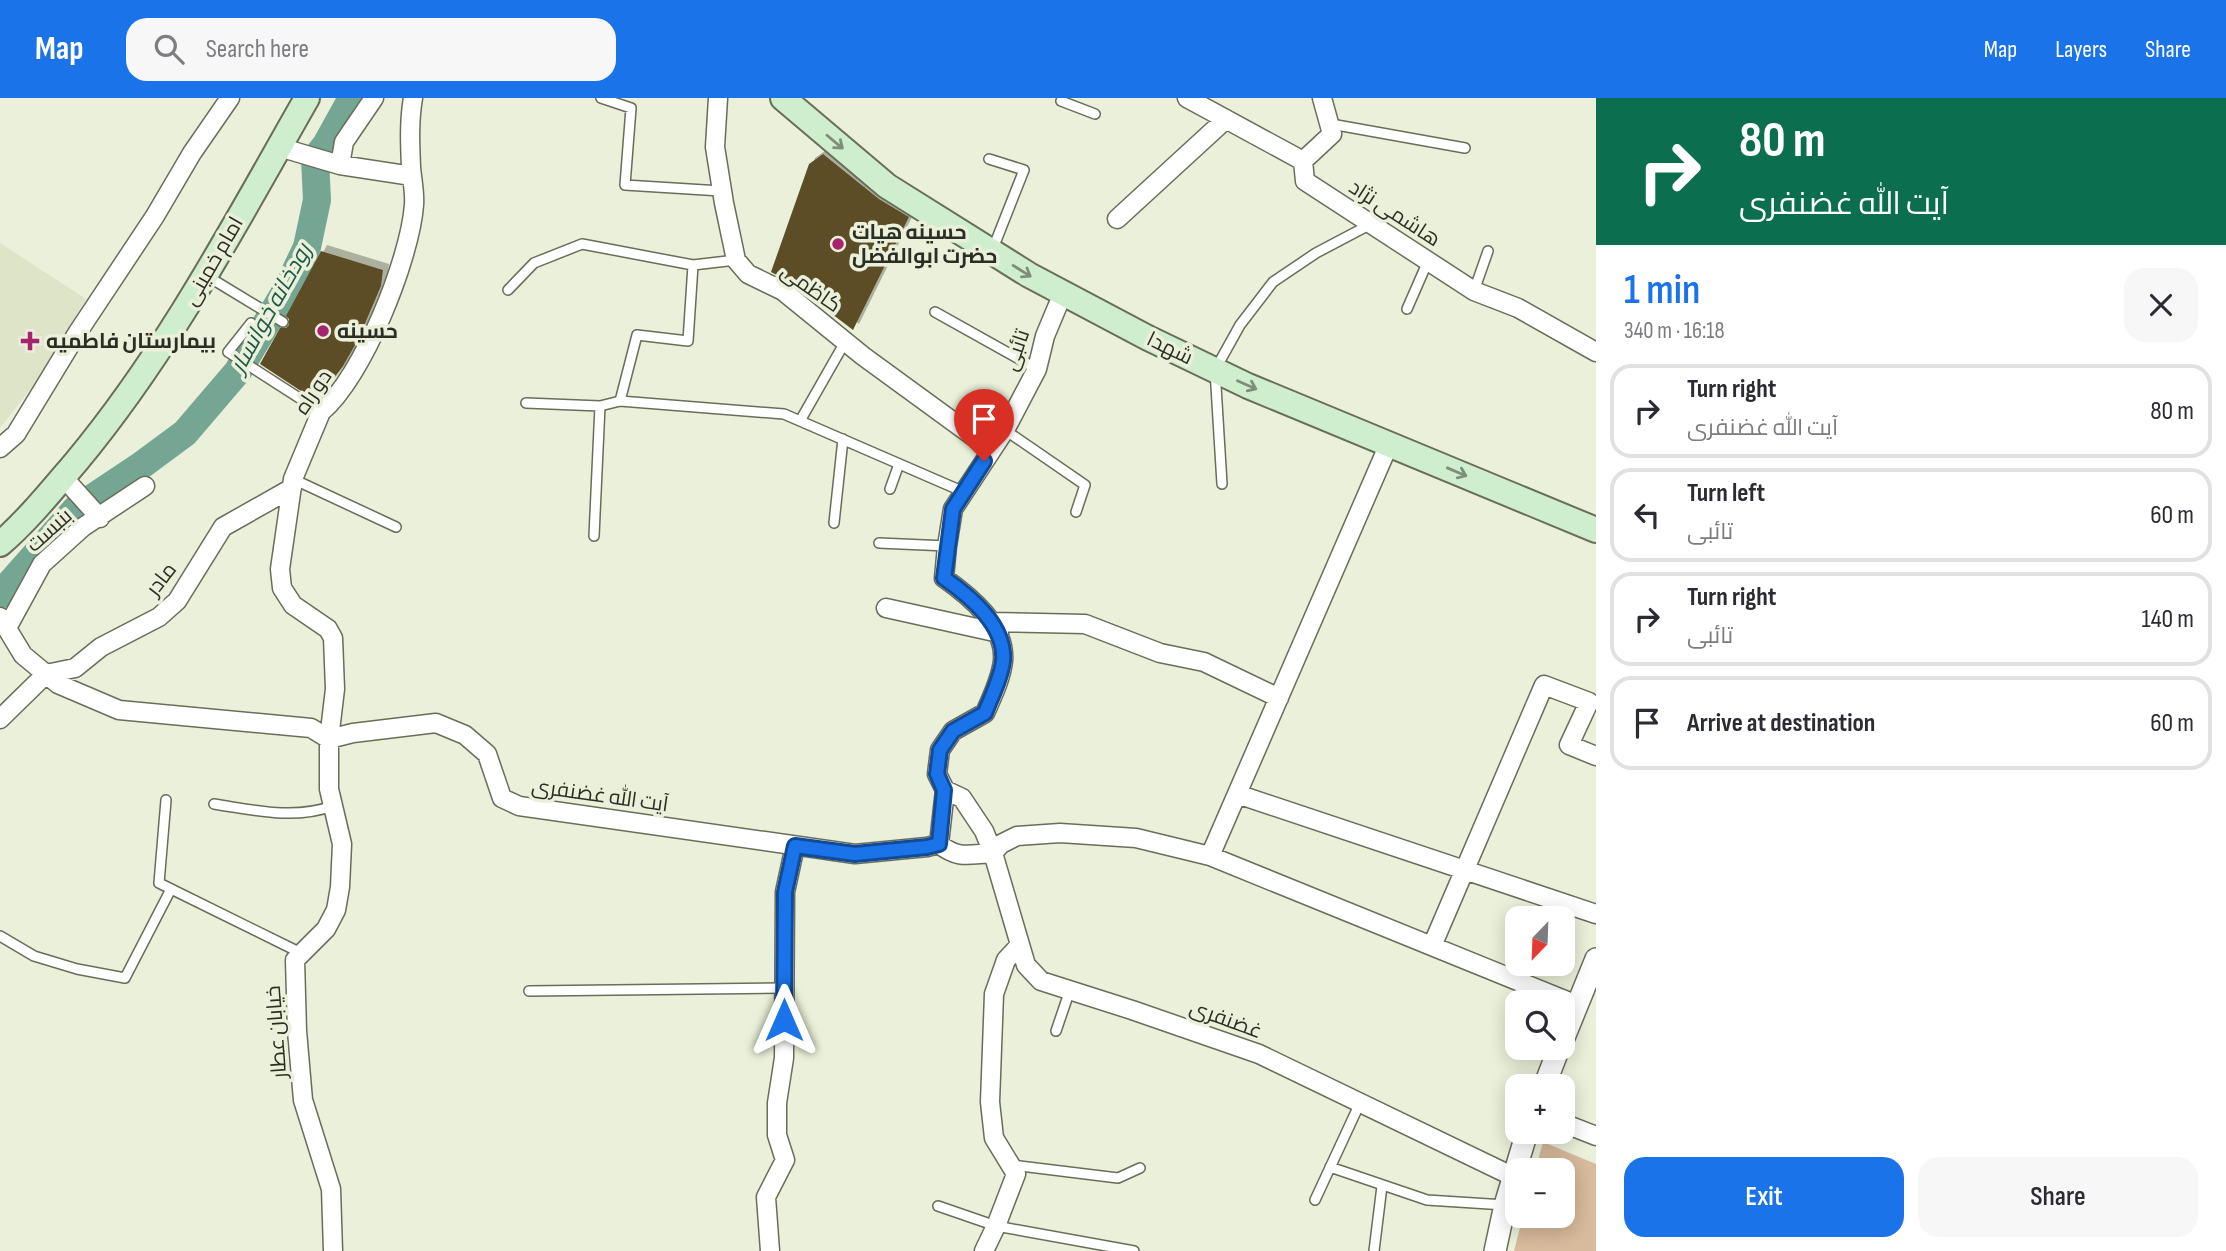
<!DOCTYPE html>
<html lang="en">
<head>
<meta charset="utf-8">
<style>
  :root { --surface:#fff; --page:#f7f7f7; --text:#2b2b33; --muted:#7c7c81; --line:#e1e1e2; --accent:#1a73e8 }
  body { margin:0; font-family:"Sofia Sans Condensed",Cairo,sans-serif; background:var(--page); color:var(--text); height:100vh; display:flex; flex-direction:column; font-size:26px; white-space:nowrap }
  * { box-sizing:border-box; margin:0 }
  p { font-size:23px; color:var(--muted) }
  .icon { flex:none; width:38px; height:38px; fill:none; stroke:currentColor; stroke-width:2; stroke-linecap:round; stroke-linejoin:round }
  .map { position:relative; flex:1; overflow:hidden }
  .panel { display:flex; flex-direction:column; background:var(--surface); width:630px }
  .panel>* { flex:none }
  .banner { background:#0b6e4f; color:#fff; overflow:hidden }
  .needle { width:46px; rotate:203deg }
  .controls { position:absolute; left:1505px; top:808px; display:grid; gap:14px }
  .controls a { display:grid; place-items:center; width:70px; height:70px; border-radius:14px; background:var(--surface); box-shadow:0 4px 18px #0003; font-size:35px }
  .pin { position:absolute; display:grid; place-items:center; width:60px; height:60px; color:#fff; margin:-72px -30px; border-radius:50% 50% 50% 0; rotate:-45deg; box-shadow:0 0 7px #0007 }
  .pin .icon { rotate:45deg }
  .me { position:absolute; width:77px; margin:-38px; rotate:0deg; stroke-linejoin:round; filter:drop-shadow(0 0 5px #0008) }
  .turn { display:flex; align-items:center; gap:24px; height:147px; padding:0 28px; font-size:32px }
  .turn .icon { width:91px; height:91px; stroke-width:2.5 }
  .turn b { display:block; font-size:49px; line-height:60px }
  .round { display:grid; place-items:center; flex:none; width:74px; height:74px; border-radius:21px; background:var(--page) }
  .head { display:flex; align-items:center; justify-content:space-between; height:119px; padding:0 28px }
  h1 { font-size:42px; font-weight:600; line-height:52px; color:var(--accent) }
  .primary-button { display:flex; gap:14px; margin-top:auto; padding:14px 28px }
  .primary-button a { flex:1; height:80px; border-radius:21px; background:var(--accent); color:#fff; font-size:28px; font-weight:600; line-height:80px; text-align:center }
  .primary-button a+a { background:var(--page); color:var(--text) }
  ul { padding:0; list-style:none }
  li { display:flex; align-items:center; gap:21px; height:94px; margin:0 14px 10px; padding:0 14px; border:4px solid var(--line); border-radius:21px }
  li div { flex:1 }
  li b { display:block; font-size:26px }
  li em { font-style:normal }
  header { display:flex; align-items:center; gap:42px; box-sizing:border-box; height:98px; padding:0 35px; background:var(--accent); color:#fff }
  header strong { font-size:33px }
  nav { display:flex; gap:38px; margin-inline-start:auto; font-size:24px }
  .search { width:490px; height:63px; background:var(--page); display:flex; align-items:center; gap:18px; box-sizing:border-box; padding:0 24px; border-radius:21px; color:var(--muted); font-size:26px }
  main { display:flex; flex:1; min-height:0 }
  .map>svg:first-child { display:block }
</style>
</head>
<body>
<header>
<strong>Map</strong>
<div class="search"><svg class="icon" aria-label="search" viewBox="0 0 24 24"><circle cx="10" cy="10" r="6"/><path d="M15 15l6 6"/></svg>Search here</div>
<nav><a>Map</a><a>Layers</a><a>Share</a></nav>
</header>
<main>
<div class="map">
<svg width="1596" height="1153" viewBox="0 0 1596 1153">
  <defs>
    <filter id="shadow"><feDropShadow dx="6" dy="-6" stdDeviation="0" flood-color="#0004"/></filter>
  </defs>
  <rect width="100%" height="100%" fill="#eaf0d9"/>
  <path fill="#dde4c7" d="M0,145l86,56 -51,84 -35,45z"/>
  <path fill="#d8ba9c" d="M1543,1044l53,22v87h-82l9,-35h40v-45h-28z"/>
  <g fill="none" stroke-linecap="round" stroke-linejoin="round">
    <path stroke="#75a693" stroke-width="28" d="M0,497l76,-86 63,-42 46,-34 53,-62 49,-82 20,-42 10,-47 -2,-41 11,-14 26,-47"/>
  </g>
  <path fill="#5b4e27" filter="url(#shadow)" d="M823,56l56,45 30,18 -56,113 -63,-48 -19,-10 38,-108z
    M321,153l62,19 -2,16 -23,54 -15,26 -27,35 -56,-37 20,-36h6l3,-3v-6l-3,-3z"/>
  <g fill="none" stroke-linecap="round" stroke-linejoin="round">
    <defs>
      <path id="service" d="M601,0l30,10 -6,77 96,6
        M1061,3l34,13
        M1331,26l134,24
        M989,61l35,11 -32,81
        M693,167l-5,76 -51,-6 -17,66 164,13 180,78
        M207,178l76,46
        M508,192l26,-27 48,-19 111,21 43,-5
        M1474,193l14,-40
        M1407,211l21,-48
        M935,214l102,57
        M251,225l-23,29 93,60
        M526,305l74,3
        M800,323l45,-79
        M1005,332l80,55 -9,27
        M293,381l103,48
        M1222,386l-7,-114 25,-45 33,-43 43,-29 55,-29
        M890,391l9,-25
        M834,425l9,-84
        M594,438l6,-130 20,-5
        M879,445l68,3
        M166,702l-7,83 142,70
        M214,706c40,6 79,16 119,2
        M0,838l34,20 43,13 48,9 46,-89
        M529,893l255,-3
        M1056,933l14,-41
        M1012,1067l106,13 22,-10
        M1330,1069l97,33 78,5
        M1315,1102l45,-97
        M938,1108l58,20 138,25
        M1374,1153l8,-65"/>
      <path id="minor" d="M718,0l-3,49 9,56 12,57 12,14 35,17 80,65 118,86 14,2
        M1187,0l116,63 2,20 169,110 44,17 78,44
        M279,49l61,18 72,11
        M1303,63l29,-27 -10,-36
        M340,67l4,-23 30,-44
        M1117,121l109,-100
        M0,350l16,-14 62,-102 77,-116 37,-63 38,-55
        M63,379l37,41
        M886,510l113,25
        M0,519l23,38 35,29 61,26 192,18 18,11 24,-6 83,-10 29,12 22,19 15,44 17,8 336,48 72,-7 12,-3 6,-54 -8,-16 3,-24 13,-19 32,-18c7,-16 16,-34 18,-52 3,-35 -32,-64 -59,-83l3,-32 6,-37 52,-79 32,-61 8,-33 18,-43
        M990,524l95,2 75,29 44,9 75,36
        M7,530l35,-64 41,-37 62,-41
        M0,621l46,-45 29,-6 26,-21 58,-30 18,-16 46,-74 69,-39
        M945,692l17,8 22,33 9,22 33,112 15,16 91,29 127,44 255,123
        M1237,696l359,120
        M939,746c20,16 31,10 54,9l8,-9 16,-8 43,-3 76,5 74,18 367,149
        M1210,758l179,-412
        M1432,848l112,-261 45,17 -20,43 27,11
        M1563,1025l33,13
        M333,1153l-2,-62 -28,-89 -6,-69 -2,-71 31,-31 10,-19 4,-23 2,-43 -13,-55v-50l6,-50 -2,-51 -5,-9 -35,-24 -11,-17 -2,-19 13,-90 28,-67c42,-35 89,-153 93,-207 1,-13 -2,-25 -3,-38 -1,-23 -2,-46 2,-69
        M770,1153l-4,-54 19,-37 -8,-25v-32l7,-45 1,-166 10,-46
        M984,1153l12,-25 20,-52 -22,-36 -4,-36 4,-108 12,-34 14,-15"/>
      <path id="tertiary" d="M1563,942l33,-81
        M1544,989l15,-39
        M1495,1153l10,-46 22,-73"/>
      <path id="secondary" d="M783,0l104,88 142,89 119,63 100,48 348,144
        M0,446c28,-24 52,-54 76,-82 93,-112 159,-238 231,-364"/>
    </defs>
    <use href="#service" stroke="#696d59" stroke-width="12"/>
    <use href="#minor" stroke="#696d59" stroke-width="21"/>
    <use href="#tertiary" stroke="#696d59" stroke-width="24"/>
    <use href="#secondary" stroke="#696d59" stroke-width="28"/>
    <use href="#service" stroke="#fff" stroke-width="9"/>
    <use href="#minor" stroke="#fff" stroke-width="18"/>
    <use href="#tertiary" stroke="#fff" stroke-width="21"/>
    <use href="#secondary" stroke="#cfeece" stroke-width="24"/>
  </g>
  <defs><path id="oneway-shaft" d="M-6 0H5M1.5-3L5.5 0L1.5 3" fill="none" stroke-width="1.6" stroke-linecap="round" stroke-linejoin="round" transform="scale(1.75)"/></defs>
  <g stroke="#7e8e7a">
    <use href="#oneway-shaft" transform="translate(835 44) rotate(40)"/>
    <use href="#oneway-shaft" transform="translate(1022 173) rotate(32)"/>
    <use href="#oneway-shaft" transform="translate(1247 287) rotate(24)"/>
    <use href="#oneway-shaft" transform="translate(1457 374) rotate(23)"/>
  </g>
  <g fill="none" stroke-linecap="round" stroke-linejoin="round">
    <defs>
      <path id="route" d="M784,922l1,-128 10,-46 60,8 72,-7 12,-3 5,-54 -7,-16 3,-24 13,-19 32,-18c6,-16 16,-34 18,-52 3,-35 -32,-64 -59,-83l9,-69 31,-48"/>
    </defs>
    <use href="#route" stroke="#114b97" stroke-width="18"/>
    <use href="#route" stroke="#1a73e8" stroke-width="12"/>
  </g>
  <g fill="#a8236e" stroke="#eaf0d9" stroke-width="2.5">
    <circle cx="838" cy="146" r="7"/>
    <circle cx="323" cy="233" r="7"/>
    <path d="M26.5 232.5h7v7h7v7h-7v7h-7v-7h-7v-7h7z"/>
  </g>
  <g text-anchor="middle" stroke-width="7" stroke-linejoin="round" paint-order="stroke">
    <g font-size="21" fill="#2c2e25" stroke="#eaf0d9">
      <text transform="translate(1395 115) rotate(33)" y="7">هاشمی نژاد</text>
      <text transform="translate(213 163) rotate(-60)" y="7">امام خمینی</text>
      <text transform="translate(811 190) rotate(35)" y="7">کاظمی</text>
      <text transform="translate(1170 250) rotate(26)" y="7">شهدا</text>
      <text transform="translate(1016 252) rotate(-71)" y="7">تائبی</text>
      <text transform="translate(313 294) rotate(-56)" y="7">دو راه</text>
      <text transform="translate(49 432) rotate(-42)" y="7">بنبست</text>
      <text transform="translate(161 481) rotate(-52)" y="7">مادر</text>
      <text transform="translate(600 697) rotate(8)" y="7">آیت الله غضنفری</text>
      <text transform="translate(1226 921) rotate(20)" y="7">غضنفری</text>
      <text transform="translate(276 934) rotate(-94)" y="7">خیابان عطار</text>
    </g>
    <g font-size="21" font-weight="bold" fill="#2c2e25" stroke="#eaf0d9" text-anchor="start">
      <text x="852" y="141">حسینه هیات<tspan x="852" dy="24">حضرت ابوالفضل</tspan></text>
      <text x="337" y="240">حسینه</text>
      <text x="46" y="250">بیمارستان فاطمیه</text>
    </g>
    <g font-size="23" font-style="italic" fill="#1c5a47" stroke="#eaf0d9">
      <text transform="translate(270 210) rotate(-61)" y="8">رودخانه خوانسار</text>
    </g>
  </g>
</svg>
<div class="controls">
<a><svg class="needle" viewBox="-14 -14 28 28"><path d="M0-13l5 13h-10z" fill="#e53935"/><path d="M0 13l5-13h-10z" fill="#7c7c81"/></svg></a>
<a><svg class="icon" aria-label="search" viewBox="0 0 24 24"><circle cx="10" cy="10" r="6"/><path d="M15 15l6 6"/></svg></a>
<a>+</a>
<a>−</a>
</div>
<div class="pin" style="left:984px;top:363px;background:#d93025"><svg class="icon" aria-label="arrive" viewBox="0 0 24 24"><path d="M6 21V4h12l-3 4 3 4H6"/></svg></div>
<svg class="me" style="left:784px;top:922px" viewBox="-20 -20 40 40"><path d="M0-17L14 15 0 8-14 15z" fill="#1a73e8" stroke="#fff" stroke-width="4"/></svg>
</div>
<section class="panel">
<div class="banner">
<div class="turn"><svg class="icon" aria-label="right" viewBox="0 0 24 24"><path d="M7 20v-9h11M14 6l5 5-5 5"/></svg><div><b>80 m</b>آیت الله غضنفری</div></div>
</div>
<div class="head"><div><h1>1 min</h1><p>340 m · 16:18</p></div><a class="round"><svg class="icon" aria-label="close" viewBox="0 0 24 24"><path d="M6 6l12 12M18 6L6 18"/></svg></a></div>
<ul>
<li><svg class="icon" aria-label="right" viewBox="0 0 24 24"><path d="M7 20v-9h11M14 6l5 5-5 5"/></svg><div><b>Turn right</b><p>آیت الله غضنفری</p></div><em>80 m</em></li>
<li><svg class="icon" aria-label="left" viewBox="0 0 24 24"><path d="M17 20v-9H6M10 6l-5 5 5 5"/></svg><div><b>Turn left</b><p>تائبی</p></div><em>60 m</em></li>
<li><svg class="icon" aria-label="right" viewBox="0 0 24 24"><path d="M7 20v-9h11M14 6l5 5-5 5"/></svg><div><b>Turn right</b><p>تائبی</p></div><em>140 m</em></li>
<li><svg class="icon" aria-label="arrive" viewBox="0 0 24 24"><path d="M6 21V4h12l-3 4 3 4H6"/></svg><div><b>Arrive at destination</b></div><em>60 m</em></li>
</ul>
<div class="primary-button"><a>Exit</a><a>Share</a></div>
</section>
</main>
</body>
</html>
